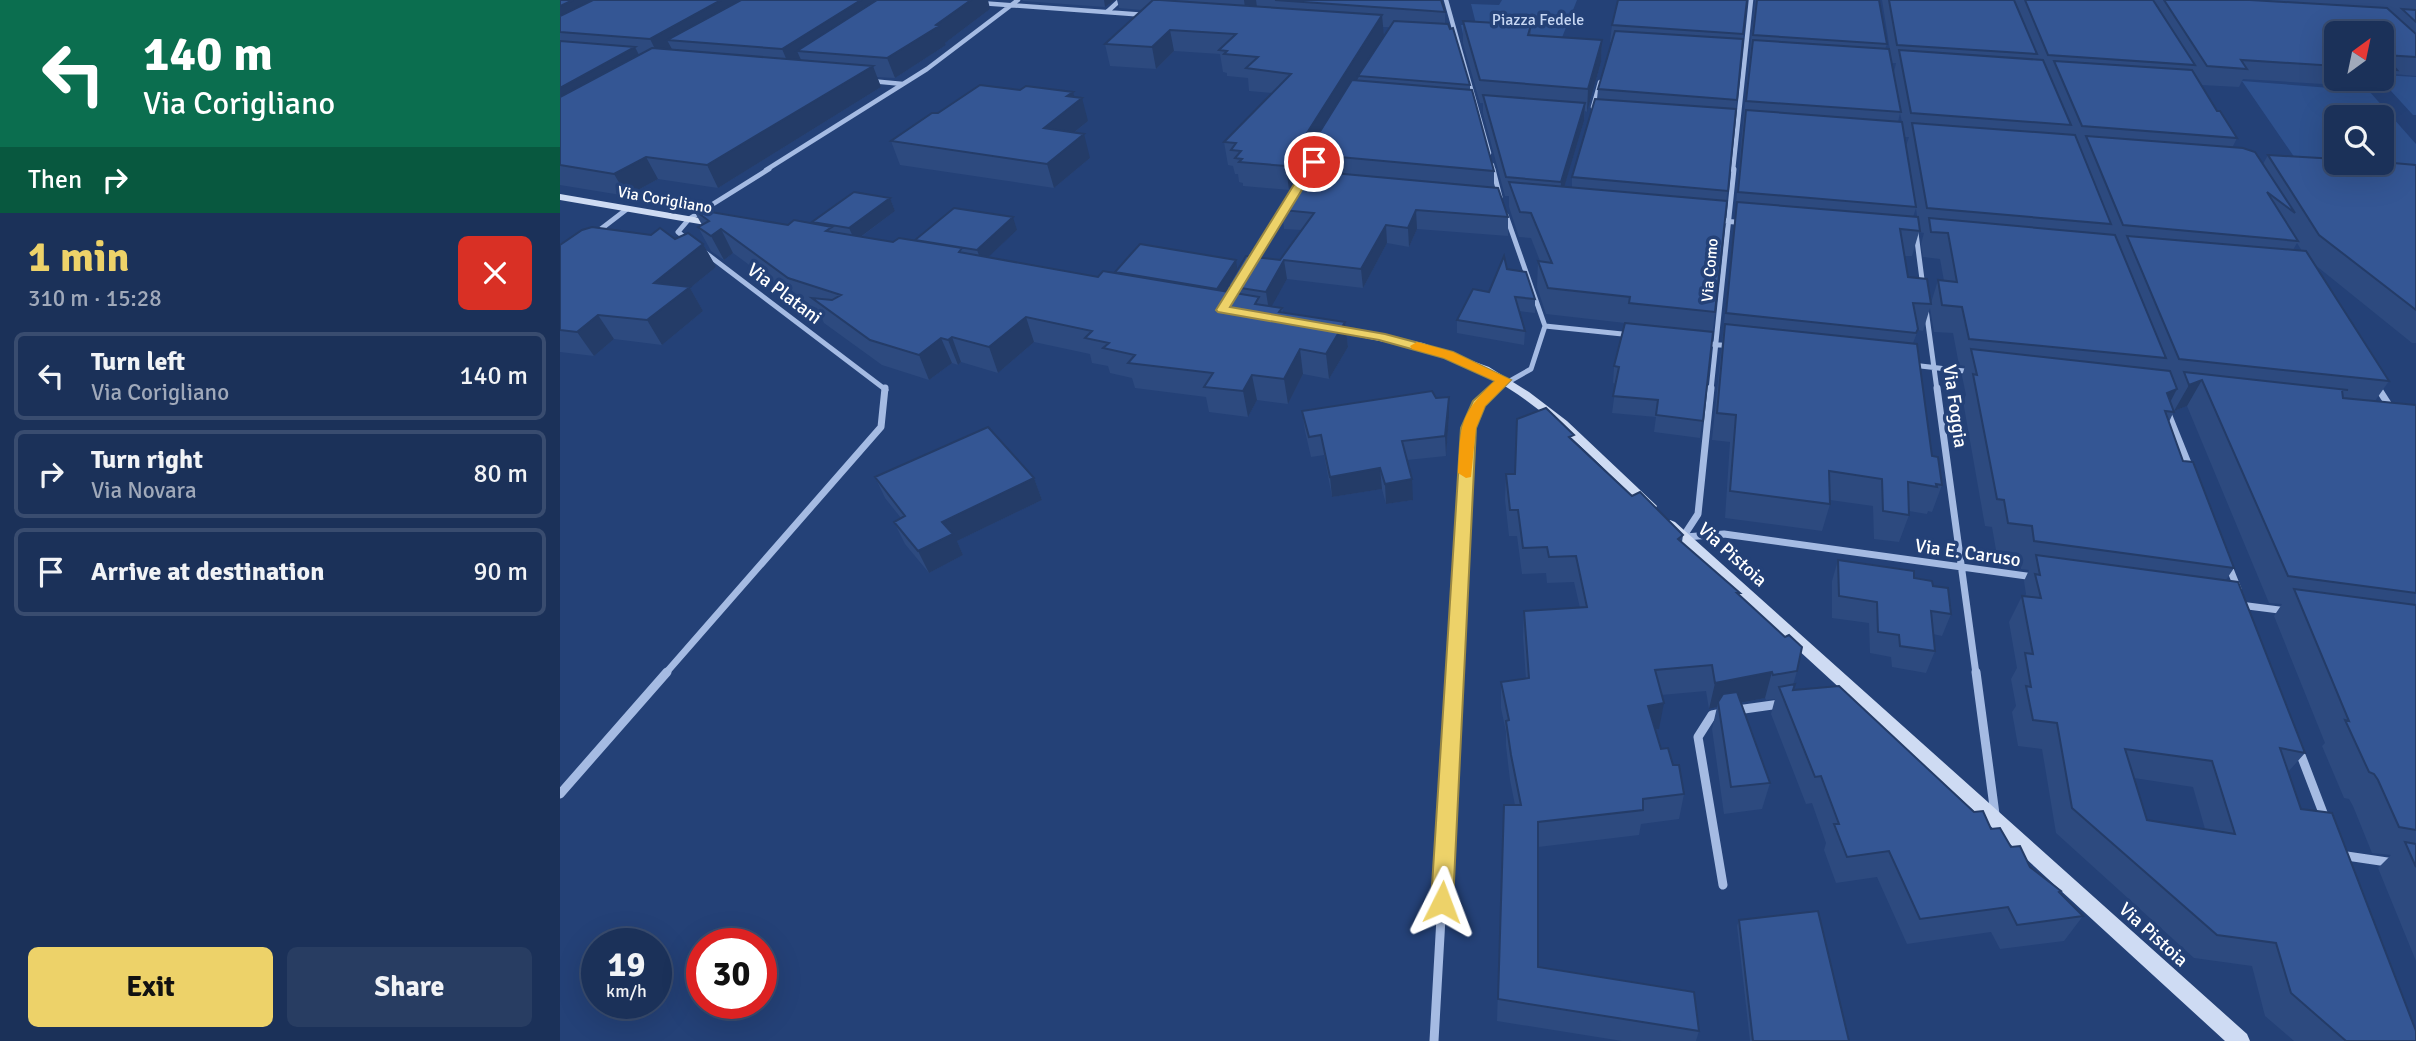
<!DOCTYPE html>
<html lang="en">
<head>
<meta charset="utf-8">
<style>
  :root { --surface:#1b3159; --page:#283d62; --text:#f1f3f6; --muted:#a0a9ba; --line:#394c6f; --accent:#edd269 }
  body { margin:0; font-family:Signika,sans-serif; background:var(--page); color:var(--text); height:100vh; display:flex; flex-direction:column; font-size:26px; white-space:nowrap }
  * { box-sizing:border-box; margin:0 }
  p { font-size:23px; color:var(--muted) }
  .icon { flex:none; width:38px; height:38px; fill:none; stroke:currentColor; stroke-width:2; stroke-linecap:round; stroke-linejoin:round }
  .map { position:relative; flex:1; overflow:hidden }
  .details { display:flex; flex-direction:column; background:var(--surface); width:560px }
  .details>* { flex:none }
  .banner { background:#0b6e4f; color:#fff; overflow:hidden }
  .needle { width:46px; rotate:33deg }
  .controls { position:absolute; left:1764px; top:21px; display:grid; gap:14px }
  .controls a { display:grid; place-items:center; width:70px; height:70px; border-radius:10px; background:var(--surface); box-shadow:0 7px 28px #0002,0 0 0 2px var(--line); font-size:35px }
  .speed { position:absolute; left:21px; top:928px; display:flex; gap:14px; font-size:35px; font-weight:700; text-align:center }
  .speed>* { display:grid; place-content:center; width:91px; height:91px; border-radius:50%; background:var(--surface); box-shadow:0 7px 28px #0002,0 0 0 2px var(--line); line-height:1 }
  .speed small { font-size:18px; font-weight:400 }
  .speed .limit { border:10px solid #d22; background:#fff; color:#111 }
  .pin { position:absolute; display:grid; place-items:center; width:60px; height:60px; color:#fff; margin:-30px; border:4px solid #fff; border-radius:50%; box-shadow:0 2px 7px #0007 }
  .me { position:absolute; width:77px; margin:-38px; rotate:3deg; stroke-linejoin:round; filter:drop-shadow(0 0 5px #0008) }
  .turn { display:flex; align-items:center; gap:24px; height:147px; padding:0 28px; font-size:32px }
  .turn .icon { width:91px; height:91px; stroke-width:2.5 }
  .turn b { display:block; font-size:49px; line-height:60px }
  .then { display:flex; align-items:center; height:66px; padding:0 28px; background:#0003; gap:14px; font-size:26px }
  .round { display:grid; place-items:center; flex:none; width:74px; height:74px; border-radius:10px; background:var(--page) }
  .summary { display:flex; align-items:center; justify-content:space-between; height:119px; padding:0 28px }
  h1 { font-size:42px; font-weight:700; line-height:52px; color:var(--accent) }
  .cta { display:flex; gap:14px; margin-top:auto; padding:14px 28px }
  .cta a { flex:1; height:80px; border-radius:10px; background:var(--accent); color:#111; font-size:28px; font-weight:700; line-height:80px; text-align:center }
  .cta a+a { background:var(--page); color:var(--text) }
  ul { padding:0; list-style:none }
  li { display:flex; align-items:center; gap:21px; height:88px; margin:0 14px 10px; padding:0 14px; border:4px solid var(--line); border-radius:10px }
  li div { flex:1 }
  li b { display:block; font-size:26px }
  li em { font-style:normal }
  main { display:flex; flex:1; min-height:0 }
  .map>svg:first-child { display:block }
</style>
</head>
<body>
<main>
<section class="details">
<div class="banner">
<div class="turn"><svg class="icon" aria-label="left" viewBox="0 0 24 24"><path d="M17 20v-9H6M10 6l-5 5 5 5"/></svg><div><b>140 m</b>Via Corigliano</div></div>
<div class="then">Then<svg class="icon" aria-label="right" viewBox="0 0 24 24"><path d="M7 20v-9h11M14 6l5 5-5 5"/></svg></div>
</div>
<div class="summary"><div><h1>1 min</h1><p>310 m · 15:28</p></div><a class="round" style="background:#d93025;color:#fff"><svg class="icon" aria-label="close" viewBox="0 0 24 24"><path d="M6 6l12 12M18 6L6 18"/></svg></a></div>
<ul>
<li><svg class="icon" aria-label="left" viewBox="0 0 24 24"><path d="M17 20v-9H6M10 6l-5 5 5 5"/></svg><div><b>Turn left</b><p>Via Corigliano</p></div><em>140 m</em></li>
<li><svg class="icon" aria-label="right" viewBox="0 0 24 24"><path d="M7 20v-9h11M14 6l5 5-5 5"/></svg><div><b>Turn right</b><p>Via Novara</p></div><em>80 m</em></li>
<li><svg class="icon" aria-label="arrive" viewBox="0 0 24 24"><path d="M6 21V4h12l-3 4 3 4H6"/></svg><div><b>Arrive at destination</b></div><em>90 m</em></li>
</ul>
<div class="cta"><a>Exit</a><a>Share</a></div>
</section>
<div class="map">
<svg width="1856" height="1041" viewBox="0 0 1856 1041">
  <rect width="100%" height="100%" fill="#244177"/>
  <path fill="#2e518e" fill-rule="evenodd" d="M942,0h75l-16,40 -98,-6 -2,-9 15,-1 -5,-20 28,1z
    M1822,75l34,2v38h-3l-33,-36z
    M1682,81l127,10 47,53v30l-117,-10zM1776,117h46v46h-46z"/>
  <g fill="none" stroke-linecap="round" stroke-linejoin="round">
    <path stroke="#a5bbe3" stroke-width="4.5" d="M886,0l43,153
      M420,3l166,12
      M547,12l13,-12
      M311,81l32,3
      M1033,107l7,-25
      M932,165l1,5
      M206,170l161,-101 91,-69
      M1173,170l18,-170"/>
    <path stroke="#a5bbe3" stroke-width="5" d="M933,169l7,28
      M1157,220l26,3
      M37,232l30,-23
      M1356,233l7,54
      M128,240l-10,-8 11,-13 80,-50
      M143,251l183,139
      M690,264l36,-58
      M1366,309l11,81
      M985,326l87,9
      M1143,343l26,3
      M1352,365l61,7
      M1816,384l4,6
      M934,390l37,-21 14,-43 -39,-111
      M1151,390l23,-221"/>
    <path stroke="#a5bbe3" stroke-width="7" d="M1377,388l39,286
      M1818,388l14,22
      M1607,411l23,57
      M1123,537l15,-23 13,-126
      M1125,537l39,-3 310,43
      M1668,564l10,25
      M1680,605l47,6
      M105,674l216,-247 4,-39
      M895,674l14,-246 10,-22 17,-18"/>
    <path stroke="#a5bbe3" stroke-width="9" d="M1416,672l19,142
      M1177,710l43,-6
      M1162,713l-10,2 -14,22 25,148
      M1739,750l26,68
      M0,794l107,-122
      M1780,855l54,8
      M874,1041l21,-369"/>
    <path fill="#cedbf3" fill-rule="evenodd" d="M0,194l157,27 5,3 -5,3 -157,-27z
      M767,324l96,19 66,24 40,25 38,29 90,85 -2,3h-10c-56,-54 -113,-118 -187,-147 -44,-17 -90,-22 -135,-33v-4z
      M1110,520l5,2 572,512 3,7h-25l-560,-513 -2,-3z"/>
  </g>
  <path fill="#2d4a7f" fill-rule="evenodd" d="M0,0l430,9 -45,34 1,2 -51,33 -18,-1 4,10 -163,101 -60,-9 -31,17 -67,-11z
    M462,0h93l-10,7 -82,-6z
    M557,0h324l4,12v12l25,61v4l24,82v16l14,30v19l-91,-7 -8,18 -22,-4 -24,45 -76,-9 -16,27 11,2 1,4 62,10 3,25 -19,32 -26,-5 -15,30 -31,-4 -9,17 -39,-5 -3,-15 -71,-9 -3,-10 -22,-5 -2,-7 -16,-3 -2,-9 -56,-12 -36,31 -37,-11 -3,3 -6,-2 -23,17 -47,-15 -58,-42 -7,-15 -17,-6 -67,-49 -9,7 -13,-9 -13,-24 4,-2 -9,-16 95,16 25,-1 -1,-2 78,-24 5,13 -34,26 32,5 124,-12 -29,27 110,20 17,-4v-1l122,-2 43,-10 22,-30 -18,-1 -2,-19 18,-29 -1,-7 -10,16 -46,-4v-3l-4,-1 -1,-8h-3l-2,-8 -5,-1 -4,-23 48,-49 -23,-2 -1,-13 -21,-2v-3l-4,-1 -3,-18 -46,-3 -18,18 -46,-3 -5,-22 37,-34 -23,-2zM823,27h6l-5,9zM746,162l2,9h-7z
    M1187,0l-32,312 -15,126 -46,-6 2,-15 -44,-4 4,-29 -3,-1 1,-17 11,-43 -79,-9 -9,-27 1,-26h2l-9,-23 -12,-1 -10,-30v-11h-4l-22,-83v-10h-3l-17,-60v-22l68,4v10l71,5 -1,22 -14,50 -2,-1 -1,10 -20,66 8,1v-11l25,-78 1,-10 14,-47h-2l2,-17z
    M1195,0h124l8,44 -2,5 9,23 2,-9h-4l-10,-63h534v76l-22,-2 -7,14 -144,-9 -4,8 -38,-2 16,26 20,27 -5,10 31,16 5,-9 148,10v178h-4l-98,-79 75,117 -14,20 41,4v556l-38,-93 13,-13 -19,-2 -19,-47 -4,-7 -5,-1 -22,-52 3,-3 -51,-127 8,-12 -13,-1 -82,-197 -13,5 -5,11 14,39 51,107 -8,12 79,173 -17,19 13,37 115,232h-122l-29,-25 -13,-50 -58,-8 -138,-125 -14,-84 -24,-3 -6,-34 4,-6 -5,-27 6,-11 -8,-46 13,-26h3l1,-2 -2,-13 5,-11 -8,-1 -2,-16 -23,-3 -4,-23 -7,-1 -22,-125 3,-6 -4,-19 3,-10 -6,-1 -6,-32 -19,-1 -4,-24 -7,23 -5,-1 -5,13 19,113 10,29 -10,27 -4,-1 -1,3 -18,-3v4l-10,27 -25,-3 -1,-33 -43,-6v4l-8,27 -97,-13 5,-76 -18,-2 23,-224 7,-83zM1776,33h46v46h-46zM1340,113l2,9h-4zM1345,137h4l-3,9zM1356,208l1,8v1h-4zM1359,232l5,1 -3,11 2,13 17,2 4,22 -6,-1 -7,23 -23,-26 -3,-21h7zM1737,243l5,8 -9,-1zM1574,778l59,9 12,42 -58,-9z
    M515,97l13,24 -13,11 15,26 -36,30 -154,-23 -9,-24 47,-28z
    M115,239l28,5 13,23 -26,21 13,23 -41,34 -48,-6 -20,17 -34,-4v-107z
    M947,269l28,30v14l-16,-2 6,20 -1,14 -67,-12v-13l32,-28z
    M889,397v20l-3,39 -39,4 6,40 -27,4 -4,-15 -50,8 -8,-42 -13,2 -6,-26 -3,-20z
    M1014,441l58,55 51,39 -1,7 57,53 58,76 -4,14v5l198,139 92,87 -19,25 -64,8 -9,-17 -84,12 -30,-67 -41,6 -12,-33 2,-7 -14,-40 -6,1 -35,-90 4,-15 -9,1 -1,-2 -24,5 29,80 -8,26 -38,5 -12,-85 5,-22 -8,2 -3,-18 -45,4 -2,34 -4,1 6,19 12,16 11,29 -5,25 -38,5 -2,11 -101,12v120l161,64 -3,10h-74l-125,-20 7,-216h11l-5,-25 -4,-34v-14l-5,-24v-26l25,-3 -3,-42 1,-26 56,-3 -6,-26 -27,1 -1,-10 -24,1 -5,-38h-8l-4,-36 1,-26h9z
    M315,477l159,1 8,22 -85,41 6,14 -34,18 -24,-29 -11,-22 7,-4 -16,-20z
    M1278,560l76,18 19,8 18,28 -9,22 -9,-2 2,17 -9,22 -34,-6 -1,-10 -21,-4 -1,-30 -37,-5v-37z
    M1179,920l110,121h-99l-13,-115z"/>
  <path fill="#243c68" d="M13,0h48l-61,31v-25z
    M161,0h43l-97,40 6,11 -13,8 -10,-20z
    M301,0h36l-100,51 5,11 -11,8 -9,-21z
    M411,0h17l2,9 -45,34 1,2 -51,33 -8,-20 49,-33z
    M544,0h11l-10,7z
    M684,0h12l1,7 -11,10z
    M822,15l2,21 -73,119 -5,-1v8l-17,28 -3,-24z
    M610,30l4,21 -18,18 -4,-22z
    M1042,40l-1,22 -14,50 1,-23z
    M75,47l10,20 -85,48v-27z
    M313,66l8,21 -163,101 -11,-23z
    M513,92l3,11 6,-5 6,23 -38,31 -6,-24 23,-32z
    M1025,103l-1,18 -24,80 1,-19z
    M524,134l6,24 -36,30 -7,-24z
    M86,157l12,22 -31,17 -13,-22z
    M330,198l5,13 -40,30 -6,-13z
    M856,210l1,19 -8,18 -1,-19z
    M453,217l4,13 -35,33 -5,-13z
    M826,225l1,18 -24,45 -2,-19z
    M161,229l12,24 -9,7 -13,-24z
    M143,244l13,23 -26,21 13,23 -41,34 -15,-25 7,-37z
    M676,260l2,14 -10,12v4l-8,13 -3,-14z
    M724,260l3,19 -18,32 -3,-19z
    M38,315l16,24 -20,17 -17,-24z
    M466,317l8,25 -36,31 -9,-26z
    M785,322l3,25 -19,32 -3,-25z
    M392,337l9,25 -3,3 -10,-25z
    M381,338l11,25 -23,17 -10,-25z
    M740,349l3,25 -15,30 -4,-25z
    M692,375l5,25 -9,17 -5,-26z
    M1642,380l-15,26 -13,5 15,-26z
    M1617,389l-14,27 4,-23z
    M889,397v20l-3,39 -1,-20z
    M820,468l2,21 -50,8 -2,-20z
    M474,478l8,22 -85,41 6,14 -34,18 -11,-22 24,-29z
    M852,479l1,21 -27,4 -1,-20z
    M1212,672l-7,26 -46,9 -1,-5 -1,5 -8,2 6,-26z
    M1104,703l-5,26 -15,3 4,-26z"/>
  <path fill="#345694" stroke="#243c68" stroke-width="2" fill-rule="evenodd" d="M0,0h13l-13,6z
    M33,0h128l-71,39 -90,-7v-16z
    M181,0h120l-79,49 -115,-9z
    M317,0h94l-35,25 3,1 -52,32 -90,-7z
    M593,0h7l222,15 -96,151 -47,-4 3,-3 -7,-1 6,-7 -10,-1 5,-7 -12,-1 67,-68 -45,-6 12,-11 -34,-3 3,-3 -8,-1 17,-16 -66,-4 -18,17 -47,-3z
    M715,0h166l4,12z
    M1058,0h129l-4,34 -131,-9z
    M1197,0h122l8,44 -134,-9z
    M1329,0h125l23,54 -140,-9z
    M1465,0h128l42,65 -147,-10z
    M1604,0h86l137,8 29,26v23l-33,-2 14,15 -15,-1v-36h-46v33l-95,-6 6,9 -40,-3z
    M1842,9l14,1v12z
    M834,21l54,3 2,5 3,-1 17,57 -112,-9z
    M903,21l68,4 -3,10 74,5 -14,49 -108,-9z
    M1055,31l128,8 -6,61 -139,-11z
    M1193,40l136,9 12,63 -155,-11z
    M0,41l75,6 -75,41z
    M92,48l221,18 -166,99 -61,-8 -32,17 -54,-9v-68z
    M1339,50l144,10 28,65 -160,-12z
    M1494,61l138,9 25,41h3l17,27 -155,-12z
    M792,80l120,10 22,81 -188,-17z
    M420,85l40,5 6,-4 47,6 -6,4 15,2 -38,30 40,6 -37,30 -156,-23 41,-28h6z
    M923,95l102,8 -24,79 -55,-5z
    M1035,99l141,10 -8,82 -156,-14z
    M1186,110l156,12 14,85 -178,-15z
    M1352,123l163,12 36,89 -184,-16z
    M1526,136l157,12 12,4 40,61 -28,-21 31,49 -175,-16z
    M1708,155l68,4v4l46,-1 34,3v145l-97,-75z
    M740,170l198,18 10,29 -92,-7 -8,18 -22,-3 -25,44 -77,-9 -18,32 -38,-6 18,-30 34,4 34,-47 -32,-3 22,-37h-5z
    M949,182l218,19 -12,111 -86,-9 1,-6 -82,-9 -10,-27 14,2 -21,-50 -11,-1z
    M294,192l36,6 -41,30 -37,-6z
    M1177,202l181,15 2,14 -20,-2 8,48 19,2 4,25 -18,-1 5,26 -2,4 -190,-20z
    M394,208l59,9 -36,33 -62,-10z
    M133,209l95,16 6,-5 38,7 -6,4 67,11 6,-4 63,10 -3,4 139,25 5,-6 156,26 -4,7 27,4 -3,4 66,10 -19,32 -26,-5 -16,30 -32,-4 -9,16 -39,-4 9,-14 -85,-10 7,-8 -32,-7 6,-5 -24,-5 7,-7 -66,-14 -37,30 -37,-10 -4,3 -7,-2 -22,17 -49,-15 -58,-42 20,2 9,-5 -53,-17 -67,-49 -10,7 -13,-9 11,-6z
    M1369,218l186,17 51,123 -197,-19 -7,-32 -20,-2 -4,-25 19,2 -9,-49 -17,-1z
    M32,227l59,8 9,-7 15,11 13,-6 15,11 -49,39 36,4 -43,33 -49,-5 -21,17 -17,-2v-85l22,-15z
    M1567,236l179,15 83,130 -210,-22z
    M580,244l96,16 -19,29 -102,-17z
    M944,256l3,13 19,3 9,27 -20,-2 10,34 -68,-11 16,-31 16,3z
    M1065,323l88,9 -10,89 -47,-6 2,-15 -45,-4 6,-29 -5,-1z
    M1165,324l192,20 15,112 6,1 4,28 -6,-1 1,3 -29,-5 1,33 -26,-4 -1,-32 -53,-8 1,33 -100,-13 6,-76 -19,-2z
    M1411,349l199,22 7,18 -10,4 7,19 -9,-1 18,50 10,1 41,106 -200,-27 -2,-15 -24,-3 -4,-23 -7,-1 -24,-125 4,1z
    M1624,372l164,18h-6l1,8 73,7v188l-128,-17 -86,-196 -13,5z
    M872,391l4,7 13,-1 -4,39 -43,5 10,38 -27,5 -5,-16 -50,9 -9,-42 -12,2 -7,-26z
    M986,408l28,27 -5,2 63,59 8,-4 43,43 -5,4 62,54h-3l48,44 4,-2 13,12 -5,24 -24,4 -1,-3 -57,11 -3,-18 -57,5 9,33 -16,3 13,43 7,-1 5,17h6l5,29 -41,5v11l-105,12v145l156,25 5,39 -201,-32 6,-194h17l-10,-50 -5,-34 3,-1 -8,-38 28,-4 -5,-67 63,-4 -11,-51 -27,1 -2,-10 -24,1 -5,-38h-8l-4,-36h9l2,-55z
    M428,427l46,51 -92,44 11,12 -35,17 -24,-29 11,-6 -30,-39z
    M1476,555l202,27 67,171 -25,-5 21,61 31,4 84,218v10h-70l-55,-48 -15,-50 -59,-8 -145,-127 -15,-85 -24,-3 -7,-34 5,1 -6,-34 8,1 -11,-58 19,2 -6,-24 5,1zM1565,749l87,12 23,73 -88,-14z
    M1278,560l76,11v7l18,3 1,5 15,2 3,26 -20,-3 4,40 -35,-5 -1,-11 -21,-3 -1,-30 -38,-6z
    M1734,589l122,16v225l-17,-3 -21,-47 -4,-6 -5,-2 -24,-52 4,1z
    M1235,684l-2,6 46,-4 135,126 9,-1 8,18 9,-1 11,19 9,-1 10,21 31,24 -2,1 24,24 -66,9 -9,-18 -88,12 -31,-68 -42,6 -13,-33h5l-18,-48 -6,1 -36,-90z
    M1177,692l33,91 -39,4 -13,-85 5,-8z
    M1845,842l11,2v23z
    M1258,911l31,130h-96l-14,-121z"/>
  <path fill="#edd269" stroke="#9a8844" stroke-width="2" d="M754,159l5,3 -89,145 155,27 68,18 58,28 -26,26 -9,22 -23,474 -4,7 -7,3 -8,-3 -3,-7 30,-474 12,-27 22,-20 -51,-23 -65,-18 -161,-28 -2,-2 92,-148z"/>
  <path fill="#f59e0b" d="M857,342l36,10 58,28 -26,26 -9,22 -5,49 -5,1 -8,-5c3,-47 0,-58 37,-92l-51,-23 -32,-9 -2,-3z"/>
  <g text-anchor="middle" stroke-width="7" stroke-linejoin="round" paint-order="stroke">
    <g font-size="16" fill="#c7d7f3" stroke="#244177">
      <text x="978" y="25">Piazza Fedele</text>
    </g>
    <g font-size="16" fill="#fff" stroke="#244177">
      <text transform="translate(105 199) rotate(10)" y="6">Via Corigliano</text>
      <text transform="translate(1149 270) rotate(-85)" y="6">Via Como</text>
    </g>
    <g font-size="19" fill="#fff" stroke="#244177">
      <text transform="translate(225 293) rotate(37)" y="7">Via Platani</text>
      <text transform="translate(1396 406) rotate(82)" y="7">Via Foggia</text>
      <text transform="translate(1408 552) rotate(8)" y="7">Via E. Caruso</text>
      <text transform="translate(1173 554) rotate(42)" y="7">Via Pistoia</text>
      <text transform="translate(1594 934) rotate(42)" y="7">Via Pistoia</text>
    </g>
  </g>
</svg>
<div class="controls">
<a><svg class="needle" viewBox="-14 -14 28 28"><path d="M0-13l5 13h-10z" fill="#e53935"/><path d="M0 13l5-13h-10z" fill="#a0a9ba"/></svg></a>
<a><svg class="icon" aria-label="search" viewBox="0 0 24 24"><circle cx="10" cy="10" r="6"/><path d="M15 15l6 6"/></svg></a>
</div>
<div class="speed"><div>19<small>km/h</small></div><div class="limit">30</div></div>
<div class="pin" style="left:754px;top:162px;background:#d93025"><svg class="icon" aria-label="arrive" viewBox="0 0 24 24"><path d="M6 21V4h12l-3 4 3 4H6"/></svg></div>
<svg class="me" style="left:882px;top:902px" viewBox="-20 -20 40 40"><path d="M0-17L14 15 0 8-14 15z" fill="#edd269" stroke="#fff" stroke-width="4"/></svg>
</div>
</main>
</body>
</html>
